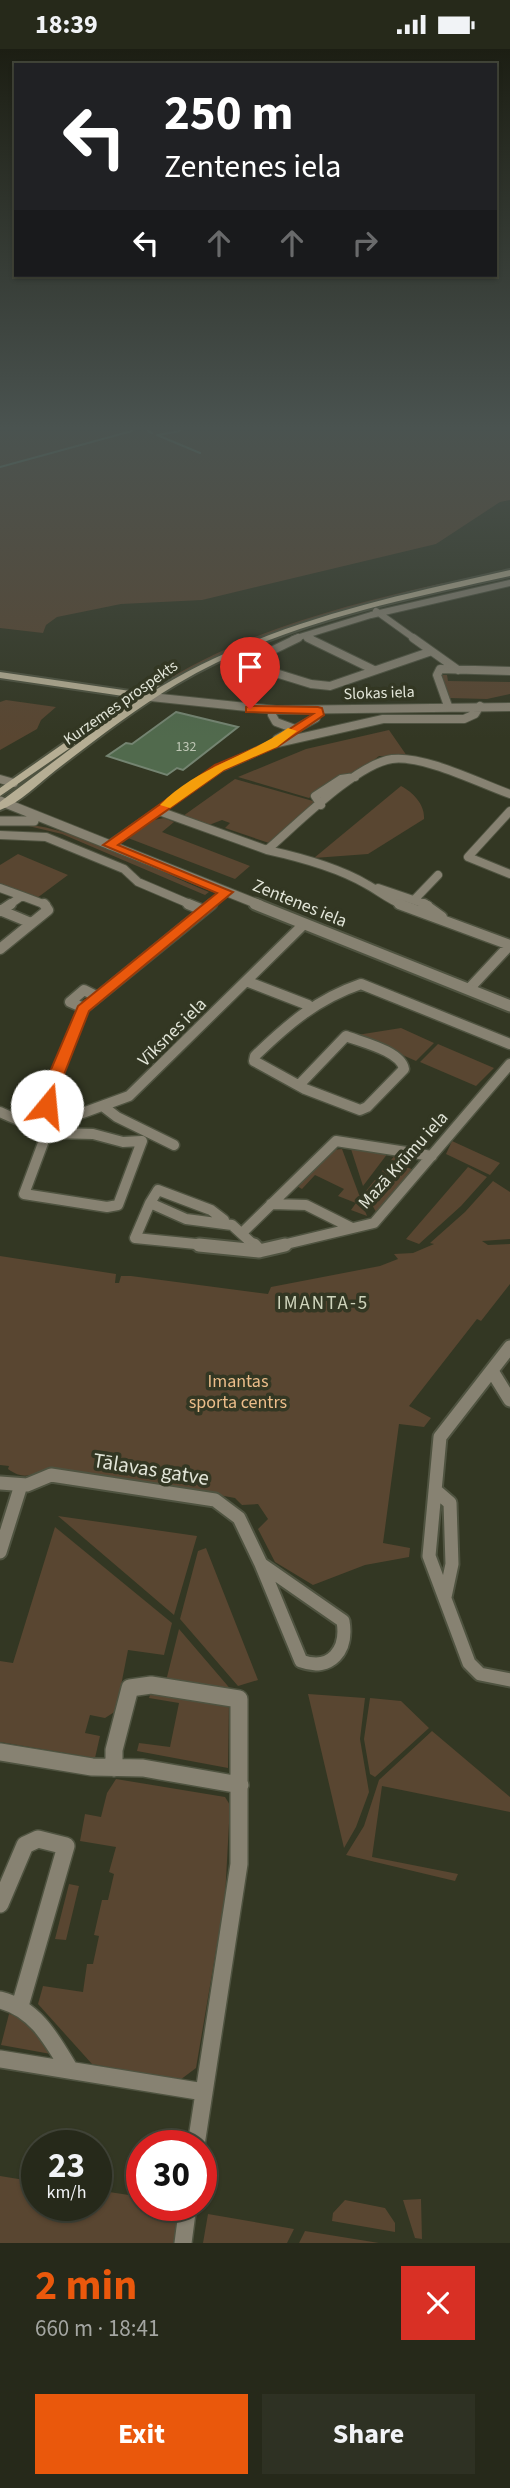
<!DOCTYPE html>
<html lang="en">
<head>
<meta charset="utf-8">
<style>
  :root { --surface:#26291a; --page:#2e3123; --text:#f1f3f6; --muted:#a4a6a2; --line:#424539; --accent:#ea580c }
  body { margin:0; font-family:"Source Sans 3",sans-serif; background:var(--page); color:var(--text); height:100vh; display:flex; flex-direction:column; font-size:26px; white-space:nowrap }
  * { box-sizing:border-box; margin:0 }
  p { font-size:23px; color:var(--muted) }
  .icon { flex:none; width:38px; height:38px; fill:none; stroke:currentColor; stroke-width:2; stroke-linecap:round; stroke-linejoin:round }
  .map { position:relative; height:2194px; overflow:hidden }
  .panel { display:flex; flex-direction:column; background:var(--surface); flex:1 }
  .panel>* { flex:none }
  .banner { position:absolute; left:14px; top:14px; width:483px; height:214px; border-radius:0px; box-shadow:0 2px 5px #0004,0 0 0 2px var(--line); background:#202124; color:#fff; overflow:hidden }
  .speed { position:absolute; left:21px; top:2081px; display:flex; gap:14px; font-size:35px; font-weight:700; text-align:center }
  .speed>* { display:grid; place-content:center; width:91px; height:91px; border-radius:50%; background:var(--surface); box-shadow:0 2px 5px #0004,0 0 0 2px var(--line); line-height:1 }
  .speed small { font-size:18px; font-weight:400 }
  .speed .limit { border:10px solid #d22; background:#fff; color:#111 }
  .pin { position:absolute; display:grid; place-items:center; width:60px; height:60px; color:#fff; margin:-72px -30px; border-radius:50% 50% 50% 0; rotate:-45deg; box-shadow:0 0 7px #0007 }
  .pin .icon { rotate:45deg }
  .me { position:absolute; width:77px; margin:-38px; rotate:17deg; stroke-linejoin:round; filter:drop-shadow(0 0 5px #0008) }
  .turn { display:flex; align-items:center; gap:24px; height:147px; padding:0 35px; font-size:32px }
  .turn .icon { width:91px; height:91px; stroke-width:2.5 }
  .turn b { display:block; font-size:49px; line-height:60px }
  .lanes { display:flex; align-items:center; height:66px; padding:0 35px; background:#0003; justify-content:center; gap:35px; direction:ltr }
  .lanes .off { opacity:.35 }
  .round { display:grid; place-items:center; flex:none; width:74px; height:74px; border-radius:0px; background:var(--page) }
  .headline { display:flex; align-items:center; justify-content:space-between; height:119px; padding:0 35px }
  h1 { font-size:42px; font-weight:700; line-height:52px; color:var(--accent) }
  .cta { display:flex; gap:14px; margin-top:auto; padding:14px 35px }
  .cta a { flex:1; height:80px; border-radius:0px; background:var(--accent); color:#fff; font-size:28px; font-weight:700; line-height:80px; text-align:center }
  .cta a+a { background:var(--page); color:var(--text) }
  .status { display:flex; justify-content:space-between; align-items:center; height:49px; padding:0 35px; background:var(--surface); direction:ltr }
  .status svg { height:19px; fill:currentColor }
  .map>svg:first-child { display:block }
</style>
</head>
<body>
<div class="status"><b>18:39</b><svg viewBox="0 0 49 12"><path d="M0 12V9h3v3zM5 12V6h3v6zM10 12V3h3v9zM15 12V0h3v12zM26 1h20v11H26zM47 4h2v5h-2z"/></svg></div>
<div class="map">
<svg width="510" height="2194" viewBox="0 0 510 2194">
  <rect width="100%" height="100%" fill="#333723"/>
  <path fill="#594631" d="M0,382h510v69l-10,2 -64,42 -234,56 -81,4 -64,13 -11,8 -3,8 -43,-5z
    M443,534l3,2c-100,24 -200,47 -287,104l-5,-1c89,-57 188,-82 289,-105z
    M442,626h5l1,6 62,1v12l-23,5 -38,-1z
    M6,651l50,7 -15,13 -4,9 -37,21v-48z
    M389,681l18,26h-28l-21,17 -21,3 -28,22 -71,-21 68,-28z
    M235,730l78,22 2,3 -46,39 -44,-15 5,-5 -8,-3 -13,5 -26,-9z
    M401,737c13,7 24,19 23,33l-56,35 -54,4z
    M164,769l10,4 -12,10 88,34 -15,13 -107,-41 26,-18z
    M20,775c50,1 140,48 189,68l-4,3 -143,-61z
    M18,805l50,21 -31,23 -37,-12v-21z
    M401,979l33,15 -18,18 -59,-26z
    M438,995l56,24 -18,18 -56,-24z
    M452,1092l48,22 -10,12 -44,-21z
    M342,1100l25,67 -16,-6 5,-7 -18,-7 6,-7 -29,-14 -13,14 -7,-4 37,-35z
    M351,1100l37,4 -25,33z
    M396,1105l8,3 -5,7 15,6 -38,42 -11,-20z
    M468,1118l19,10 -26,29 -42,38 -13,-5z
    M493,1132l17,11v47l-28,2 6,4 22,-1v40l-29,37 -4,-2 -68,87 22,12 -7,9 -25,-3 -16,119 27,5 -1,9 -44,8 -52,20 -38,-23 -17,-33 10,-10 -10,-15 -16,1 -7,-7 -22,-4 -164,-25c-18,5 -24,12 -41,0l1,-3 -9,-1v-209l116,18 -1,9h4l2,-7h10l137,18 3,-7 109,-21 18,-7 -4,-5 19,-1 21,-9 -4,-1 35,-31z
    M58,1467l139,20 -23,79z
    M55,1478l117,96 -8,32 -36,-5 -12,61 -11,7 -15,-3 -5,18 15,3 -5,22 -95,-16v-81l13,2z
    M206,1499l52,132 -20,6 -58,-67 18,-68z
    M179,1580l54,63 -67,-11z
    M151,1643l78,11 -1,65 -91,-17 2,-8 31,4 9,-44 -30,-5z
    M308,1645l57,4 -5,41 9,53 -13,35 -12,21z
    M370,1649l31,3 28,27 -54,49 -5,-3 -6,-35z
    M432,1682l78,66v15l-128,-26 -10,71 86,17 -3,7 -109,-26 18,-29 15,-46z
    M116,1730l109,18 5,8 -5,93 -29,170 -16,12 -88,-16 -54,-60 5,-18 40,6 4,-28h6l6,-28 -5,-1 8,-35h6l6,-26 -5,-2 7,-25 -36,-6 5,-27 16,3 6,-24z
    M69,1835l10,2 -13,54 -11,-1z
    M9,1965l12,2 30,38 -50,-9z
    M0,2127l37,6v23h59v-15l46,7v8h36l-3,38h-175z
    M421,2150l1,40 -7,-1 -12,-38z
    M345,2151l40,8 10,15v9l-63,-11 1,-8z
    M208,2165l86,15 -7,14h-84z
    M305,2182l74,12h-80z"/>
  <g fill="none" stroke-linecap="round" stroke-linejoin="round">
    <path stroke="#66907d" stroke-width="2" d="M148,382l4,2
      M157,386l43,18
      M158,386l22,-4
      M0,418l132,-36"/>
  </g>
  <path fill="#516a4d" stroke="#748471" stroke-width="2" d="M176,663l62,15 -55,43 -6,-2 -10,7 -60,-19 19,-13 6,1z"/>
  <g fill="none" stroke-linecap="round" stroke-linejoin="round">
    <defs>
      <path id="minor-far4" d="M376,562l39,28
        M305,587l7,3
        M293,590l78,-24 139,-32"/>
      <path id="minor-far3" d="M298,589l-31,15 -14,13 58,18 19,2 99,-34
        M308,589l66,32
        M413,589l45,32
        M151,648l125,13 234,-3
        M448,657l-11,-31 3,-6 70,2
        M272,666l4,7 19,7
        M277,690l39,-21 2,-8
        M0,730l14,4
        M321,756l-6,-9 26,-17 14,-2
        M159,762l108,39
        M510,762l-42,46 42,17
        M0,786l46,2 78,32 14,13 54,23
        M109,796l111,-77 53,-24 110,-25h81l11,-5 5,-8
        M0,839l22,8
        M378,839l50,17
        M414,851l24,-25
        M9,856l13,-9 24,9
        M210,856l16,-13
        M403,856c-14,-5 -24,-14 -37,-21 -29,-17 -67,-27 -99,-34 28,-24 89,-86 125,-91 32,-4 87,24 118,35"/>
      <path id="minor-far2" d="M188,855l15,6
        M212,855l-129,105 -37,91 1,6 19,10 11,-1 52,-19 175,-172
        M399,855l111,41
        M424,855l18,13
        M0,861l31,13
        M1,862l10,-7
        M0,900l48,-39 -4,-6
        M246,932l62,24
        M469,940l41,-44
        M84,959l-14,-6 14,-12 12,6
        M300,1035l46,-48c15,6 55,15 58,33l-37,38 -7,3 -55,-21 -51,-28 1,-5c33,-32 62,-57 106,-72l149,60
        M104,1058l13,10 57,28
        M0,1063c25,12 40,17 66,4
        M53,1084l40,1 30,8 19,-1 -24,64 -11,2 -83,-13 22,-59z
        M150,1154l8,-13 53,20 13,10
        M271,1155l35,1 46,23
        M244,1182l92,-90 96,15
        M216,1197l-81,-8 15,-35 36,16 46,6 23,21
        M278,1197l96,-23 136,-159"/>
      <path id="minor-far1" d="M199,1196l60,6
        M254,1196l5,6
        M259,1202l26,-6
        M510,1298l-70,90 -11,119 40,107 11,11 30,6
        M492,1322l18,29
        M0,1434l27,2 24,-10 164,25 24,18 22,46
        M435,1441l15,13 2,61 -7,33
        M0,1503l21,-67
        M261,1515l82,57c5,29 -12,51 -42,40z"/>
      <path id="minor" d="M0,1703l92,15 51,1 97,17
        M114,1719v-18l16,-62 21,-3 88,14v165l-43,281
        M0,1855l25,-59 13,-6 28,7 -46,160
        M0,1951c36,9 52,40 70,70
        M0,2010l204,33
        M183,2194l5,-38"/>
      <path id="tertiary-far1" d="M0,752l260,104
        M0,772h34"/>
      <path id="tertiary" d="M255,855l255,102"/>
      <path id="secondary" d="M510,521v6c-114,25 -231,48 -333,108 -42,25 -82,56 -121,86 -17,13 -36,33 -56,40v-8l89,-67 -89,61v-8l130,-91 -130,-19v-6l137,20 28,-19h6v4l-24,18c113,-71 235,-96 363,-125z"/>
    </defs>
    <use href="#minor-far4" stroke="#4f5340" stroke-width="8"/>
    <use href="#minor-far3" stroke="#4f5340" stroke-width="10"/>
    <use href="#minor-far2" stroke="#4f5340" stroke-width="13"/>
    <use href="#minor-far1" stroke="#4f5340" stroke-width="17"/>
    <use href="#minor" stroke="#4f5340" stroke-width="20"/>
    <use href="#tertiary-far1" stroke="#4f5340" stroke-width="11"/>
    <use href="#tertiary" stroke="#4f5340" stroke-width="15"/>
    <use href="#secondary" stroke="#4f5340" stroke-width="4"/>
    <use href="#minor-far4" stroke="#878272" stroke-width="6"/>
    <use href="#minor-far3" stroke="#878272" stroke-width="8"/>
    <use href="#minor-far2" stroke="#878272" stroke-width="10"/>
    <use href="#minor-far1" stroke="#878272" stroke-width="13"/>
    <use href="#minor" stroke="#878272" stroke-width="17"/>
    <use href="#tertiary-far1" stroke="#878272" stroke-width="9"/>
    <use href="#tertiary" stroke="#878272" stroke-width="11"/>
    <use href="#secondary" fill="#b6ae94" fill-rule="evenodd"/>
  </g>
  <linearGradient id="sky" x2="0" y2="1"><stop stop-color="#1c1e13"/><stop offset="0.55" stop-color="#4a5350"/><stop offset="1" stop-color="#4a5350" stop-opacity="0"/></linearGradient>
  <rect width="510" height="689" fill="url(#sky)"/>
  <path fill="#ea580c" stroke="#983908" stroke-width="2" d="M250,657l68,1 4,1 2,7 -47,32 -53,23 -106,75 115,47 -144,119 -35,89 1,6 -2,3h-11l-4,-9 40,-94 139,-113 -114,-48 112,-80 54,-23 44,-28 -67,-2v-5z"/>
  <path fill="#f59e0b" d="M288,679l9,3 -20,16 -53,23 -54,38 -10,-3c35,-37 87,-48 128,-77z"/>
  <g text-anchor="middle" stroke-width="7" stroke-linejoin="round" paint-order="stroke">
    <g font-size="14" fill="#bec6b5">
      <text x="186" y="702">132</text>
    </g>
    <g font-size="16" fill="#e2e5d8" stroke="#333723">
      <text transform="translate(379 643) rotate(-2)" y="6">Slokas iela</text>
      <text transform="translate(120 653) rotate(-35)" y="6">Kurzemes prospekts</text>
    </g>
    <g font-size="18" fill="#e2e5d8" stroke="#333723">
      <text transform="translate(300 854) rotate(22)" y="6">Zentenes iela</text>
      <text transform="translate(172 983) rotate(-45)" y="6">Vīksnes iela</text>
      <text transform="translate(403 1111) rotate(-48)" y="6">Mazā Krūmu iela</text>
    </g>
    <g font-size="18" fill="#ebbd8a" stroke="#333723">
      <text x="238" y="1338">Imantas<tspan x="238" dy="21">sporta centrs</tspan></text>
    </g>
    <g font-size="19" letter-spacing="2" fill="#cfd4bc" stroke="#333723">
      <text x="323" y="1260">IMANTA-5</text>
    </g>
    <g font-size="21" fill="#e2e5d8" stroke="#333723">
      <text transform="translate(151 1420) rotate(9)" y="7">Tālavas gatve</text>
    </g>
  </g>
</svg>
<div class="speed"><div>23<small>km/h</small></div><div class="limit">30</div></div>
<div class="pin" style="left:250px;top:660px;background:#d93025"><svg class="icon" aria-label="arrive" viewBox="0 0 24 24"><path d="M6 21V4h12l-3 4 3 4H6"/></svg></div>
<svg class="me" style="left:47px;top:1057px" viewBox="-20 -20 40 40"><circle r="19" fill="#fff"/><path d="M0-13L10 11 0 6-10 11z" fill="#ea580c"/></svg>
<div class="banner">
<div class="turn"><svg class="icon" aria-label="left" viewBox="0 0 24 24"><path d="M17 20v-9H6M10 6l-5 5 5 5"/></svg><div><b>250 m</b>Zentenes iela</div></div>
<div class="lanes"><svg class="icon" aria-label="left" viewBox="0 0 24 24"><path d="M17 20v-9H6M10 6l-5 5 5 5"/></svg><svg class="icon off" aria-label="ahead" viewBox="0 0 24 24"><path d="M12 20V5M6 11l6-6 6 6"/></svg><svg class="icon off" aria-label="ahead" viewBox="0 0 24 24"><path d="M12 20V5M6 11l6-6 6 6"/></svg><svg class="icon off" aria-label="right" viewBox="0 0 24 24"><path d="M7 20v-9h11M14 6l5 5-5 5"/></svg></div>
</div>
</div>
<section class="panel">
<div class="headline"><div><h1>2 min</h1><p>660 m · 18:41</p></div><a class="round" style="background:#d93025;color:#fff"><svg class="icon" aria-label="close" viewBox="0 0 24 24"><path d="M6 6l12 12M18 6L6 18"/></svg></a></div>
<div class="cta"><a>Exit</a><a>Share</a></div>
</section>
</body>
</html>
